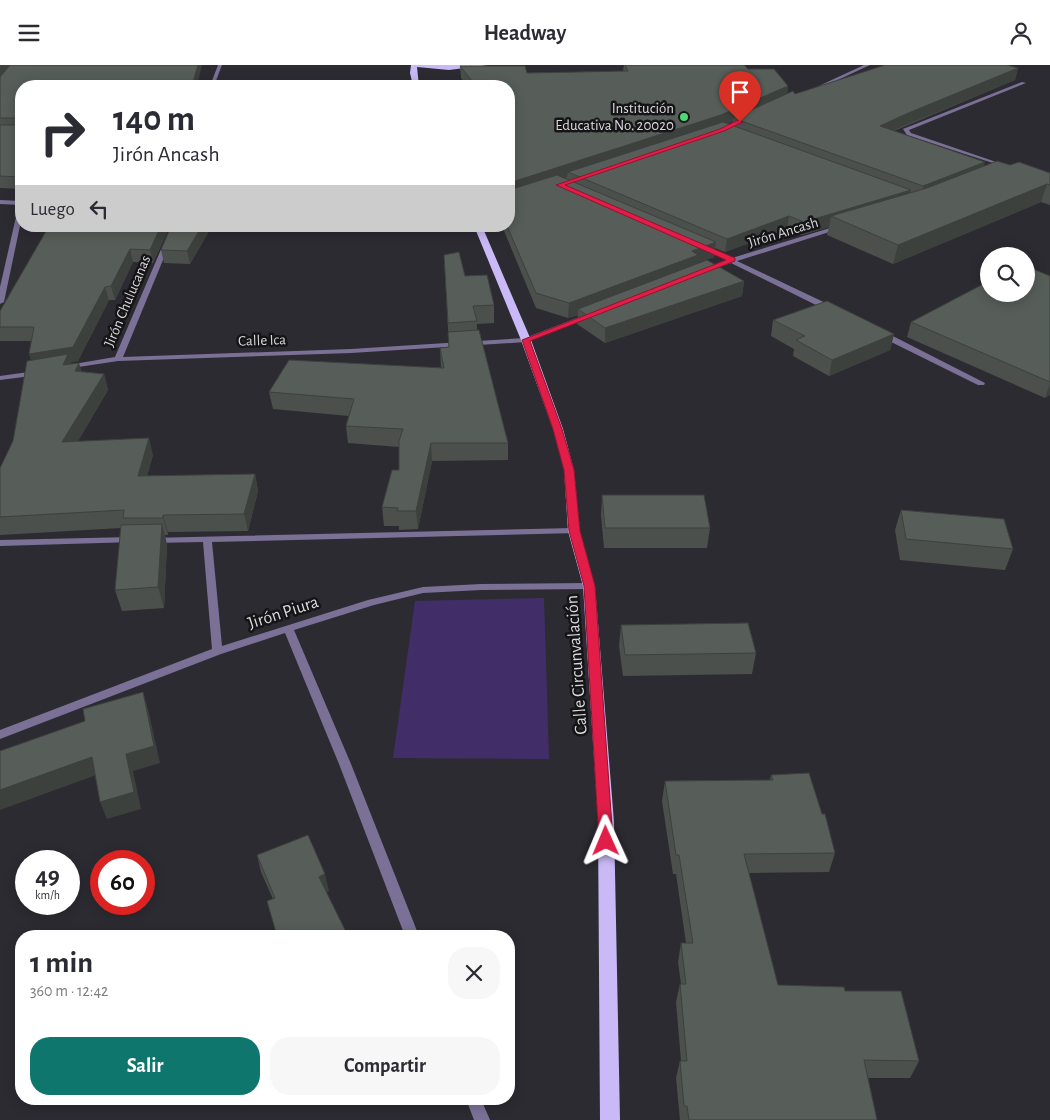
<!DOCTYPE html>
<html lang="es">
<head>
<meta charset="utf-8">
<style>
  :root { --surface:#fff; --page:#f7f7f7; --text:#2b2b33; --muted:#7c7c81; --accent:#0f766e }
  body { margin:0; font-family:"Alegreya Sans",sans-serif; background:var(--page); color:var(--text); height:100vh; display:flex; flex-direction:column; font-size:19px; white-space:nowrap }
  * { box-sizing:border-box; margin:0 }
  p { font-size:16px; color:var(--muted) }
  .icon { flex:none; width:28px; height:28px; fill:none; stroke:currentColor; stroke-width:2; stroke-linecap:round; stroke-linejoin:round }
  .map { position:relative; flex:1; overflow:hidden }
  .sheet { position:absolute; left:15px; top:865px; width:500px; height:175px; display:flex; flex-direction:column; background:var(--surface); border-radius:20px; box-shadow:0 2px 12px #0003 }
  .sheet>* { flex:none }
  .hud { position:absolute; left:15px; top:15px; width:500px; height:152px; border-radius:20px; box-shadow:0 2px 12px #0003; background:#fff; color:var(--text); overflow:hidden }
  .fabs { position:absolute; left:980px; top:182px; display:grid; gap:10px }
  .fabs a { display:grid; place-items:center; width:55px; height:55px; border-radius:50%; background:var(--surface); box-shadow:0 2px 12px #0003; font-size:25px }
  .speed { position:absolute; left:15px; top:785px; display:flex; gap:10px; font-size:25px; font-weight:700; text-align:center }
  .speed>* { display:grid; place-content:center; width:65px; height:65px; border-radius:50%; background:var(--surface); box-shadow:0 2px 12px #0003; line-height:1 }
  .speed small { font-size:12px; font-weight:400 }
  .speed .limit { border:8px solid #d22; background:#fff; color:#111 }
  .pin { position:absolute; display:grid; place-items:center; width:42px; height:42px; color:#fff; margin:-51px -21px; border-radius:50% 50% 50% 0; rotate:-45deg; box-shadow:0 0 5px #0007 }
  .pin .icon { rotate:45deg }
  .me { position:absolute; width:55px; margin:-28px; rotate:359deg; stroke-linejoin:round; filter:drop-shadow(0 0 4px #0008) }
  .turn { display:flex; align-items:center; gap:18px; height:105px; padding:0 15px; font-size:22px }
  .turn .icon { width:65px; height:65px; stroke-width:2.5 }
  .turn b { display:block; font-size:35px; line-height:42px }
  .then { display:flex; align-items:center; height:48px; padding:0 15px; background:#0003; gap:10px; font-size:19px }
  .round { display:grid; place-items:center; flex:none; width:52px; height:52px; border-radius:20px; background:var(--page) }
  .overview { display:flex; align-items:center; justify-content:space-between; height:85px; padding:0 15px }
  h1 { font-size:30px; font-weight:700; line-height:38px }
  .cta { display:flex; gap:10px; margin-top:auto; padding:10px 15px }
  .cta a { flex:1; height:58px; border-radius:20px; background:var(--accent); color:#fff; font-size:20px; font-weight:700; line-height:58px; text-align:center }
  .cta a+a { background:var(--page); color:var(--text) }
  header { display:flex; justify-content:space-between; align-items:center; height:65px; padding:0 15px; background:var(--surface); font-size:22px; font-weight:700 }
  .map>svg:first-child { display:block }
</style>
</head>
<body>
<header><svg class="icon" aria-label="menu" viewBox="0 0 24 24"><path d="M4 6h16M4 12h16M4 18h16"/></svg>Headway<svg class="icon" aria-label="person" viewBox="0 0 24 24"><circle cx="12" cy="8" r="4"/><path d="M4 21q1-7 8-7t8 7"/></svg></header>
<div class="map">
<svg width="1050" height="1055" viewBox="0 0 1050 1055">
  <rect width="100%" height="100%" fill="#2d2b32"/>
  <path fill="#412e68" d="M544,533l5,161 -156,-1 22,-157z"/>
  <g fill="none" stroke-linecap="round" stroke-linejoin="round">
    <path fill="#7b7197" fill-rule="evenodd" d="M218,0h4l-8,21h-4z
      M864,0h6l-58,27 -4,-1z
      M1022,17l4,1 -117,47 2,3 94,32v2l-98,-32 -4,-6z
      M0,135l21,1v4l-21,-1z
      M21,141v15l-17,81 -4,2v-17l18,-79z
      M840,160l3,2 -1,1 -105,33 97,46v4h-6l-97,-48 -25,9 -3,-2 23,-10 -25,-12v-2h4l27,12z
      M171,161h6l-54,131 228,-8 174,-11 62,-24 7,2 -68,26 -175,11 -233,8 -53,8 -1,-2 4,-2 47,-8z
      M877,266h6l102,52 -1,2h-6l-101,-50z
      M36,306h3v4l-39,5v-4z
      M574,463l5,3 -2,2 -365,9 10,104 146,-46 55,-13 58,-3 108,-1 5,3 -5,3 -108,1 -58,3 -49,12 -80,25 57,134 68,172h-14l-66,-172 -54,-131 -64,21 -221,85v-9l212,-81 -9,-107 -50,1 -3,-1 -2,-2 2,-2z
      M131,472l3,1 2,2 -2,2 -134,4v-6z
      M466,1034h15l9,21h-16z"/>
    <path fill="#c9b9f7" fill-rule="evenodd" d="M411,0h77l-39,5 -32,-3 2,19h-6l-3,-13z
      M474,161h8l49,114 32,89 11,41 6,61 15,55 19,236 6,298h-20l-2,-298 -15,-236 -15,-55 -4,-61 -11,-41 -32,-89z"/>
  </g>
  <path fill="#4b504c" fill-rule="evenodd" d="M0,0l21,21v103l-21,-1z
    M624,0h120l4,4 40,17 -1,8h8l223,-26 -3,12 -121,51 90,35 26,-1 40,8v32l-9,-3 -148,62 -66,-29 2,-8 -27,8 -15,-6 -62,23 -10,-4 -1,9 -16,6 -1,1 47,17 -2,15 -137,47 -28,-19 1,-9 -10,3 -32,-10 -34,-82h7v-140h-42l-6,-8 -1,-12 67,7 96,-2zM733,56l-1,5 -5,-2z
    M49,161h121l-17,37 -20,-1 -18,38h-6l-31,61 -7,1v2l11,8 22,2 4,16 -30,51 75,14 -6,21 108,-2 3,17 -10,40 -80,1v3h-3l2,10 -3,63 -42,3 -7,-21 6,-62 -121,7v-67l13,-27 18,-81 -2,-6 2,-13h-31v-14z
    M212,161l-22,38 -26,-1 -3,-13z
    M444,190l50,50v18l-17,1v6l31,113v17l-76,1 -14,68 -19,1v-4h-15l-2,-19 17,-37v-23l-51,-4 -2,-17 3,-10 -76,-7 -4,-17 172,-24 -1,-20 9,-1z
    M1050,211v119l-5,3 -138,-61 4,-15z
    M773,255l121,14 -4,16 -61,26 -36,-20 1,-7 -23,-13z
    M602,430l108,33 -3,20h-103l-3,-33z
    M901,445l112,39 -8,21 -105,-10 -5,-30z
    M621,560l135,28 -4,21 -129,2 -4,-30z
    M771,710l51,39 13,39 -6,19 -80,1 29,112 67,6 74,70 -9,17h-42l9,42h-197l-4,-42 4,-17h1l-5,-59 4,-18h1l-3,-22 3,-19h5l-10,-69h-3l-11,-73 3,-20 105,-1z
    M257,790l72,36 -3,1 -53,7 -12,-27z"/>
  <path fill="#3d413e" d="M2,0h11l-13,17v-15z
    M198,0h4l-5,21h-5z
    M1018,3l-3,12 -112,46 -25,12 2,-12 26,-12z
    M788,21l-2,11 -53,21v3l-14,6 -151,45 -1,5 -58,19v-13z
    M985,97l-4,13 -61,24 3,-13z
    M1047,119l-6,18 -148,62 5,-19z
    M911,125l-3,13 -77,13 -2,11 -27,8 2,-13z
    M789,151l-2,13 -62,23 2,-13z
    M161,161h9l-17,37 -3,-13z
    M202,161h10l-22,38 -3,-13z
    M716,177l-2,15 -16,6 -1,7 -119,39v6l-10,3 1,-15 123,-52z
    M130,184l3,13 -18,38 -4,-14z
    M744,216l-2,15 -137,47v-15z
    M105,222l4,13 -31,61 -7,1 2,8 -39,-1 -5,-15z
    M894,269l-4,16 -61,26 3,-16z
    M79,298l5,16 -9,-8z
    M104,309l4,16 -40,68 -6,-16z
    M1050,319v11l-5,3z
    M149,373l4,17 -11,38 -4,-17z
    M431,378l1,18 -14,68 -2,-18z
    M255,409l3,17 -10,40 -4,-17z
    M163,450l5,17v3l-5,-17z
    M162,459l5,21 -3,63 -6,-21z
    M143,627l5,17 12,54 -27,8 8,38 -34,10 -7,-17 26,-48z
    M92,692l7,17 -99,36v-20z
    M325,809l4,17 -6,3 -4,-17z"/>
  <path fill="#575d58" stroke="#3d413e" d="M10,0h188l-6,21h-171v91l-21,-1v-51h19l1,-5 -2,-2h-18v-41z
    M625,0h119l4,4h26l14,17 -67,29 -212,68v-97h-33l-16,-20h65l2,7 101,-2z
    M885,0h122l11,3 -112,46 -26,12 105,36 -62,24 -190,-68 60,-27 2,3z
    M723,57l188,68 -107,32 -15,-6 -62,23 -159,-67z
    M997,96l13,4 9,-3 31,11v12l-3,-1 -149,61 -67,-29 96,-28z
    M557,110l159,67 -24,9 6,4 -129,48 -33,-10 -29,-67h2v-36z
    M49,161h112l-11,24 -20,-1 -19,37 -6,1 -32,60 -44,7 5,-27h-34v-16z
    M171,161h31l-15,25 -26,-1z
    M459,187l6,24 22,-1 7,30 -21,1 4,15 -29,2 -4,-68z
    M707,195l37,21 -139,47 -27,-19z
    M1026,201l24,10v106l-139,-60 78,-41v13h37z
    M827,236l67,33 -62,26 -36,-20 9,-4 -32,-16z
    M479,265l29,113h-77l-15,68h-19l1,-3 -16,-1 10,-37h7v-29l4,-12 -57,-3 8,-27 -85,-7 20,-32 155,8 -4,-20 9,-1 -1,-15z
    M68,289l-5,11 16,-2 -4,8 29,3 -42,68 87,-4 -11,38 117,-2 -11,40 -81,1v3h-40l1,-8 -124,7v-49l13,-27 14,-80z
    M602,430h102l6,33h-105z
    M901,445l103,9 9,30 -107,-10z
    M162,459l-4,63 -43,3 6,-65z
    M748,558l8,30 -131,2 -4,-30z
    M143,627l11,54 -28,8 8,38 -34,10 -8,-45 -92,33v-39l85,-30 -2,-12z
    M809,708l13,41h3l10,39 -91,1 34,131 66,2 1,4h56l18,70 -55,-1 13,60h-188l-2,-14h-3l-4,-45h7l-7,-77h6l-5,-41h12l-14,-88h-3l-11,-74 108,-1 -2,-5z
    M308,770l17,39 -6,3 29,59h-71l-10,-35 8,-3 -18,-43z"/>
  <path fill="#e11d48" stroke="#92132f" d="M738,55l5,2 -19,9 -159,54 170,73v3l-205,80 32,88 12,41 6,61 15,55 18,255 -2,5 -5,1 -5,-1 -2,-5 -15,-255 -15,-55 -5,-61 -11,-41 -31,-89 204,-80 -170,-75 164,-56z"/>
  <circle fill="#4fd675" stroke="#151417" stroke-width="2" cx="684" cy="52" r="5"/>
  <g text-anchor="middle" stroke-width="5" stroke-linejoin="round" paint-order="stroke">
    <g font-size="15" fill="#d9d8dc" stroke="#151417" text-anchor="end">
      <text x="674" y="48">Institución<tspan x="674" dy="17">Educativa No. 20020</tspan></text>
    </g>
    <g font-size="15" fill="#d9d8dc" stroke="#151417">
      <text transform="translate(783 167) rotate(-17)" y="5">Jirón Ancash</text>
      <text transform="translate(127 236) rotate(-67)" y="5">Jirón Chulucanas</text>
      <text transform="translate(262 275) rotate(-2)" y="5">Calle Ica</text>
    </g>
    <g font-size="18" fill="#d9d8dc" stroke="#151417">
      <text transform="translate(283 547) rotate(-18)" y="6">Jirón Piura</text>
      <text transform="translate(576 600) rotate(-94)" y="6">Calle Circunvalación</text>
    </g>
  </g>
</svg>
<div class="fabs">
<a><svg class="icon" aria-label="search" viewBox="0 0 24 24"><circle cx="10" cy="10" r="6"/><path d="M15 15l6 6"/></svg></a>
</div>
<div class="speed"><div>49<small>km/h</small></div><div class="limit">60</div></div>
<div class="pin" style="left:740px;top:57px;background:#d93025"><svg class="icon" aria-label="arrive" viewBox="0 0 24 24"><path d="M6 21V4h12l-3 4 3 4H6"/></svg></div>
<svg class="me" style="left:606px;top:776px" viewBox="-20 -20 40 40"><path d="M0-17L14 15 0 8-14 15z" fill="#e11d48" stroke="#fff" stroke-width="4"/></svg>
<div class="hud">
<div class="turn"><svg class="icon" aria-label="right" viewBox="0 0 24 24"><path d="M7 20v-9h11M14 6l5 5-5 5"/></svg><div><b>140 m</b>Jirón Ancash</div></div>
<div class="then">Luego<svg class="icon" aria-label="left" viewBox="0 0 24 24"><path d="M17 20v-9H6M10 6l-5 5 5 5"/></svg></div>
</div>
<section class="sheet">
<div class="overview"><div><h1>1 min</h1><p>360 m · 12:42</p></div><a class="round"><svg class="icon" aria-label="close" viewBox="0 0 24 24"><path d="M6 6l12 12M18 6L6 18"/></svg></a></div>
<div class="cta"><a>Salir</a><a>Compartir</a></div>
</section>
</div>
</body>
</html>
